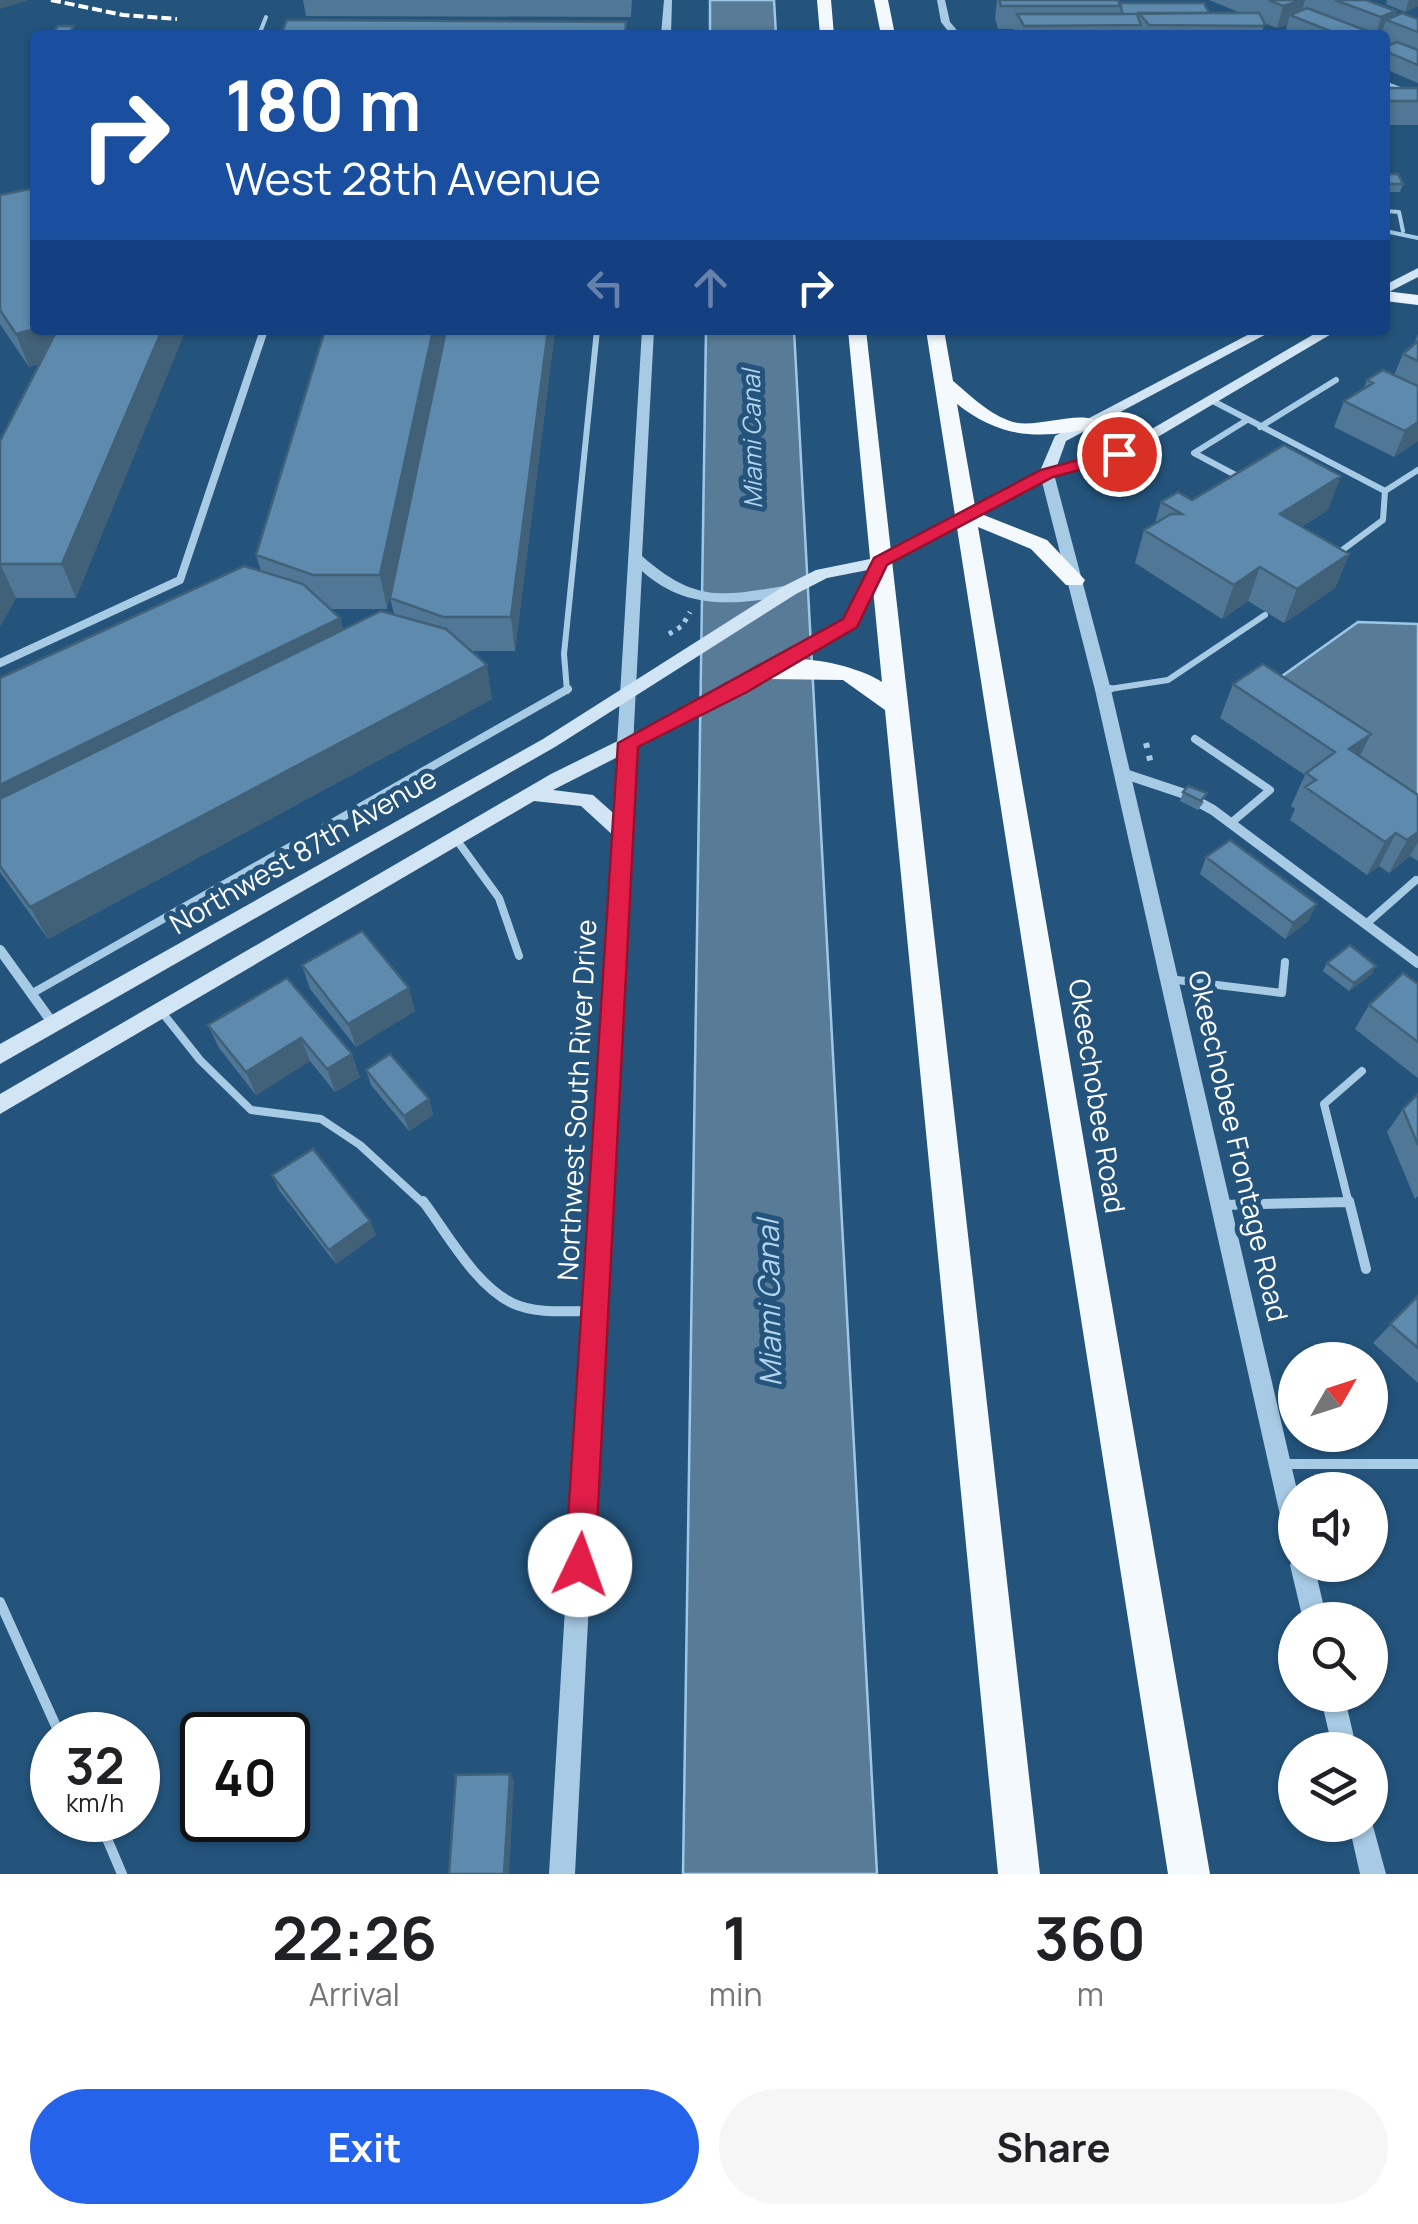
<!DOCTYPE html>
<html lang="en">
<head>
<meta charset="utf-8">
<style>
  :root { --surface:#fff; --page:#f6f6f6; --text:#202124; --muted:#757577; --accent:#2563eb }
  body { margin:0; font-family:Manrope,sans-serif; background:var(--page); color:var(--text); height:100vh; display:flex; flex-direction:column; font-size:38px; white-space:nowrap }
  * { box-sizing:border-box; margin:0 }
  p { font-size:32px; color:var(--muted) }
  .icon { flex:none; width:55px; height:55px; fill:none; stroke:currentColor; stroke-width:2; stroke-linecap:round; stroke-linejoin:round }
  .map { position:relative; height:1874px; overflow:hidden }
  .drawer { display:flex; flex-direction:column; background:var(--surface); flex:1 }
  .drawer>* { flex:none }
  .banner { position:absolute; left:30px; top:30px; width:1360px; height:305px; border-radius:10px; box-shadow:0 2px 8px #0004; background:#1a4fa0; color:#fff; overflow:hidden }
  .needle { width:65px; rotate:51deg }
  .fabs { position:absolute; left:1278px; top:1342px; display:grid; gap:20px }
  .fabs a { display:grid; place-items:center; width:110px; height:110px; border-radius:50%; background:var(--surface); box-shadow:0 2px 8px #0004; font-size:50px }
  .speed { position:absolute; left:30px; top:1712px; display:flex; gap:20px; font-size:50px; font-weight:700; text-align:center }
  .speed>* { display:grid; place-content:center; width:130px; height:130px; border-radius:50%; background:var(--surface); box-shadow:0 2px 8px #0004; line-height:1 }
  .speed small { font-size:25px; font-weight:400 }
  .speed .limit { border:5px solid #111; border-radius:15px; background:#fff; color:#111 }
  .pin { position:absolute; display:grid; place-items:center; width:85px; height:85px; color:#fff; margin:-42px; border:5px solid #fff; border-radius:50%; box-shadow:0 2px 10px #0007 }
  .me { position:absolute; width:110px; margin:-55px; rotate:3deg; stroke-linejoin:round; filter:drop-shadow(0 0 8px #0008) }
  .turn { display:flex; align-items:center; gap:35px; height:210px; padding:0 30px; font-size:45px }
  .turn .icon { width:130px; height:130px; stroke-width:2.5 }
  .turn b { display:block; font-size:70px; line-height:85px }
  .lanes { display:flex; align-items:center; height:95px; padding:0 30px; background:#0003; justify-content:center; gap:50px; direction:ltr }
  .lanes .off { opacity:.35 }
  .eta { display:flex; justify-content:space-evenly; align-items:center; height:170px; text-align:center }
  .eta b { font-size:60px; font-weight:700; line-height:70px }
  .cta { display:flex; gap:20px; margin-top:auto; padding:20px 30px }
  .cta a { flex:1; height:115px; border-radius:60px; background:var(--accent); color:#fff; font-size:40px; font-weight:700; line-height:115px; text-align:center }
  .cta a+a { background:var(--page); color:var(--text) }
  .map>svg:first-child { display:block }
</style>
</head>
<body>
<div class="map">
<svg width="1418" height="1874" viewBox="0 0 1418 1874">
  <rect width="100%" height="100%" fill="#24547c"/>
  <path fill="#587b97" stroke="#9dc7e6" stroke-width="2.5" d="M710,0h64l2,35h-66z
    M706,330h88l83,1544h-194z
    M1358,622l60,2v173l-157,-106z"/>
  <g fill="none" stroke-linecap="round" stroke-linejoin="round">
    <path stroke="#a8cbe5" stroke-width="5" stroke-dasharray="4 6" stroke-linecap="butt" d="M669,634l13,-8 8,-14"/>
    <path stroke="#a8cbe5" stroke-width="6" stroke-dasharray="5 8" stroke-linecap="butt" d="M1146,743l5,21"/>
    <path stroke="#a8cbe5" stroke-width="4" d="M620,33l46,1
      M259,35l7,-18
      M1385,83l33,13
      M1385,211l14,1 4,19
      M1385,231l33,7"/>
    <path stroke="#a8cbe5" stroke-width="6" d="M1211,400l174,91 33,-21
      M1260,427l76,-47
      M1241,478l-47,-25 53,-33
      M1337,554l46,-34 2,-29
      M1103,690l65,-10 97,-65
      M567,691l-3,-37 33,-324"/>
    <path stroke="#a8cbe5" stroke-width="8" d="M1103,690l7,-1
      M1195,739l75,51 -39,33
      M456,839l43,59 20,58
      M1366,924l50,-44
      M1169,979l113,14 3,-31
      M31,994l537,-305
      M161,1011l39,49 51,50 70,9 39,26 64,59
      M1265,1204l83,-2
      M1349,1204l-25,-100 38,-33"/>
    <path stroke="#a8cbe5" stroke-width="10" d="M423,1201c24,32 52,84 89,102 23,11 54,8 79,8
      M1349,1201l17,68
      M1223,1205l125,-3
      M1283,1464h135
      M0,1602l60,133
      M99,1820l23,54"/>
    <path stroke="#a8cbe5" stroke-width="8" d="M0,663l180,-83 84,-250"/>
    <path stroke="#a8cbe5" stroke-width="10" d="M1122,773l60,20 31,17 205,153
      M0,950l54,75"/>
    <path fill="#a8cbe5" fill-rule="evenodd" d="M664,0h8l-1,35h-10z
      M937,0h8l5,22 11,13h-10l-10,-13z
      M642,330h12l-12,226c54,48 82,40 148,29l7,5c-10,7 -24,8 -37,10 -45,6 -84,2 -118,-29l-67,1303h-26z
      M1047,470l7,4 57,216 186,800 -2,54 -8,-3 -3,-8 -189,-843 -55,-216z
      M1295,1556v9h19l13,55h-24l-13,-55z
      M1320,1695h24l13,55h-24z
      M1370,1815l16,59h-26l-11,-49h21z"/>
    <path fill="#d2e5f5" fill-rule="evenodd" d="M1418,268v9l-33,17v-9z
      M1257,330h17l-208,111 -9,25 57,-15 207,-121h17l-214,127 -72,20 -165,88 -30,62 -110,64 -194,99 40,5 37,33 2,5 -2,5h-14l-35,-32 -47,-5 -534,313v-20l551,-320 184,-91 109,-63 24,-50 -41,8 -31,16 -241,153 -555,317v-20l543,-305 241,-153 32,-16 59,-12 165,-87 15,-35z"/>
    <path fill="#e9f3fd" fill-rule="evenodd" d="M1385,291l33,4v10l-33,-4z"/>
    <path fill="#f4f9fe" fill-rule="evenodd" d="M817,0h14l3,35h-14z
      M874,0h14l7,35h-14z
      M848,330h18l174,1544h-42l-113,-1164 -42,-30 -75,-1 -12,-8c21,-25 102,-6 126,11z
      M926,330h18l9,51c18,15 37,34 60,41 25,7 69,-14 87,1 -8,7 -18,7 -30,9 -45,7 -77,0 -113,-28l19,108 71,28 38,40 -3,5h-16l-35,-36 -53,-22 232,1347h-42z"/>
    <path stroke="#fff" stroke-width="4" stroke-dasharray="10 4" stroke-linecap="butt" d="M51,0l72,15 54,4"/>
  </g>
  <path fill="#507795" d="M303,0h329l-1,17 -325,-1z
    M997,0h121l1,3 90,10h32l-32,-13h157l30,11 -1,5 23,3v64l-33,-14v-34h-87l-12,-5 1,-5 -10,3 -13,-5 -2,12h-249l1,-6h-16l-3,-11z
    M1387,0h31v6l-13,6 -19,-8z
    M1385,88h33v37h-33z
    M1385,174l18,10 -3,8h-15z
    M35,188l41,410h-60l-16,28v-185l39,-77 -10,3 -29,-43v-129z
    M445,330l-58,279h-57l10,9 3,11 51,-15 -4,-16 165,-268 -40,321h-45l22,48 -444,240 -48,-67v-194l261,-107 -5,-16z
    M1418,334v107l-24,16 -60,-30 10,-26 20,-13 3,-8 27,-5 9,-21 11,-10z
    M1192,500l136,10 -27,17 48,27 -14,34 -51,35 -36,-22 -26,18 -87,-56 9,-33 11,-7 6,-21z
    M1233,684l138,50 -11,22 58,39v66l-8,-5 -21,17 -10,-7 -12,9 -77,-55 5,-11 -4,-3 14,-31 -85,-57z
    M1183,792l21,10 -6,8 -18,-9z
    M1206,857l111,47 -9,17 -23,18 -85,-65z
    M1327,963l45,11 -23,17 -26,-20z
    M302,965l113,46 -59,36 -46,-58z
    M287,978l73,99 -25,15 -25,-31 -54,34 -37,-47 -11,-23z
    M1418,984v94l-63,-49 14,-24z
    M366,1070l63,29 4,16 -24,16 -38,-46z
    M1418,1094v102l-3,3 -28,-67 16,-23z
    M272,1175l104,60 -40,29 -57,-74z
    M1418,1296v87l-45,-40z"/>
  <path fill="#416179" d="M0,0h26v1l-26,8z
    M1305,0l-5,19 -10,-4 -3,10 -10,3 6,-22z
    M1409,0h9v6l-13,6z
    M1396,11l-3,11 -7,-2 -5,15h-5l5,-18z
    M35,329v1h36l-15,29 -27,8 -13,-33z
    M162,330h24l-110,268 -14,-34z
    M433,330h12l-58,279 -7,-34z
    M548,330h7l-40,321 -4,-34z
    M1418,422v19l-24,16 11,-26z
    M1341,476l-13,34 -60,38 12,-34z
    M1349,554l-14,34 -51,35 13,-34z
    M0,564l16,34 -16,28z
    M1260,567l-12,34 -26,18 12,-34z
    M340,618l8,34 -348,175v-42z
    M487,665l5,34 -444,240 -18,-32z
    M1371,734l-17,33 -5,-18z
    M1418,832v10l-8,14 -21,17 18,-33z
    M1396,833l-17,33 -12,9 18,-33z
    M1317,904l-9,17 -23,18 8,-16z
    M1376,966l-4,8 -23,17 5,-8z
    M409,988l6,23 -59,36 -8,-23z
    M301,1038l9,23 -54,34 -10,-23z
    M352,1054l8,23 -25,15 -8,-23z
    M429,1099l4,16 -24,16 -5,-15z
    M370,1221l6,14 -40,29 -7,-14z
    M510,1774l4,7 -5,93h-5z"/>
  <path fill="#5d8aad" stroke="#416179" stroke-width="2.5" d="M999,0h119l3,6h-120z
    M1269,0h34l-20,6z
    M1335,0h31l30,11 -15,6z
    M1119,3h85l5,10 -86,1z
    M1307,8l71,27h-38l-50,-20z
    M1139,13h120l6,11 -3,2 -113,-1z
    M1402,13l16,6v13l-32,-12z
    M1017,14h120l4,11 -117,1z
    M287,20l339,2 -1,13h-344z
    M58,26h16l-6,9h-17z
    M1285,30l12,5h-27z
    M1397,42l21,8v15l-33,-14v-4z
    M1385,88h33v13h-33z
    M1385,174h13l5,10h-18z
    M35,188v141l-19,5 -16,-24v-115z
    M57,330h105l-100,234h-62v-123z
    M325,330h108l-53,245h-67l-57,-20z
    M446,330h102l-37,287h-68l-53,-19z
    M1418,341v20l-15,-7z
    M1383,370l35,16v36l-13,9 -61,-30 29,-18 -6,-3z
    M1284,445l57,31 -61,38 69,40 -52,35 -37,-22 -26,18 -90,-55 27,-16h11l-21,-12 17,-10 14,8z
    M244,566l59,18 37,34 -340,167v-107z
    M381,611l65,18 41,36 -457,242 -30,-41v-67z
    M1263,664l108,70 -22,15 69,46v37l-11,8 -11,-7 -11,9 -80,-55 11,-7 -10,-7 29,-21 -102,-68z
    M1188,786l19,7 -6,8 -18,-9z
    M1230,840l87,64 -24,19 -87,-66z
    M362,931l47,57 -61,36 -46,-59z
    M1350,945l26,21 -22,17 -27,-20z
    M1403,973l15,11v58l-49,-37z
    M287,978l65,76 -25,15 -26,-31 -55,34 -38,-47z
    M390,1054l39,45 -25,17 -38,-46z
    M1418,1094v51l-15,-36z
    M313,1149l57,72 -41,29 -57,-75z
    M1418,1296v52l-28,-24z
    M510,1774l-6,100h-55l7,-99z"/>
  <path fill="#e11d48" stroke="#92132f" stroke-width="2.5" d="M1119,449l9,5 -3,4 -72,19 -166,88 -30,62 -110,65 -109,55 -43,818 -4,11 -11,4 -10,-4 -5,-11 53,-822 225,-124 31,-61 167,-88z"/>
  <g text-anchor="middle" stroke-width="10" stroke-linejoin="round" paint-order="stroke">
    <g font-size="25" font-style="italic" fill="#b3d4ed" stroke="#24547c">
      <text transform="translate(752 439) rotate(-91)" y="9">Miami Canal</text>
    </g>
    <g font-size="28" fill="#fff" stroke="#24547c">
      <text transform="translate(303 851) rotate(-30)" y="10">Northwest 87th Avenue</text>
      <text transform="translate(1097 1096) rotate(81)" y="10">Okeechobee Road</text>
      <text transform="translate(577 1100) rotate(-87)" y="10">Northwest South River Drive</text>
      <text transform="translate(1238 1146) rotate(77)" y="10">Okeechobee Frontage Road</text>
    </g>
    <g font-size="30" font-style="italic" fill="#b3d4ed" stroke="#24547c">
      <text transform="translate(770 1303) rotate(-91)" y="10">Miami Canal</text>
    </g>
  </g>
</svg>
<div class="fabs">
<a><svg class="needle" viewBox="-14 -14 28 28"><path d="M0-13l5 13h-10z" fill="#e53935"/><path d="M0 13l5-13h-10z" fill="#757577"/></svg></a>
<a><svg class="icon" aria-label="sound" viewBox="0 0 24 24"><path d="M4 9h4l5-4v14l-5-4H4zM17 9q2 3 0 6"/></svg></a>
<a><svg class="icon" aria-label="search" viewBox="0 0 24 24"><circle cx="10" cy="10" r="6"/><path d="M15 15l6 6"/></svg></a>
<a><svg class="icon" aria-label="layers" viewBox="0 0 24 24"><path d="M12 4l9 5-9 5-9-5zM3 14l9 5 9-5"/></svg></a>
</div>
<div class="speed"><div>32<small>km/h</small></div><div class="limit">40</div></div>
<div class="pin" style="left:1119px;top:454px;background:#d93025"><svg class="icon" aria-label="arrive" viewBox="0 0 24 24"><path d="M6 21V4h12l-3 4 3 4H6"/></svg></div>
<svg class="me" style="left:580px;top:1565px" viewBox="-20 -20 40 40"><circle r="19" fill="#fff"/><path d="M0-13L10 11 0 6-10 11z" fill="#e11d48"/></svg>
<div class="banner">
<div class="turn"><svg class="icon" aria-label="right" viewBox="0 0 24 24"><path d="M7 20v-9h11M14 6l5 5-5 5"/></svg><div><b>180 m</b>West 28th Avenue</div></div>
<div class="lanes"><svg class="icon off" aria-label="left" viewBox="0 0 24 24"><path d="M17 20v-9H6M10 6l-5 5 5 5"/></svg><svg class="icon off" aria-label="ahead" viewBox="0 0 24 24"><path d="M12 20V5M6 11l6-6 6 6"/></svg><svg class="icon" aria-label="right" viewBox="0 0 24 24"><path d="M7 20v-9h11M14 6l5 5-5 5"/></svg></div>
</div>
</div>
<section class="drawer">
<div class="eta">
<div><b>22:26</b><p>Arrival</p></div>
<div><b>1</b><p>min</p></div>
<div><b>360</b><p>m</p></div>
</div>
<div class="cta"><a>Exit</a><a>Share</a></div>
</section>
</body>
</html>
